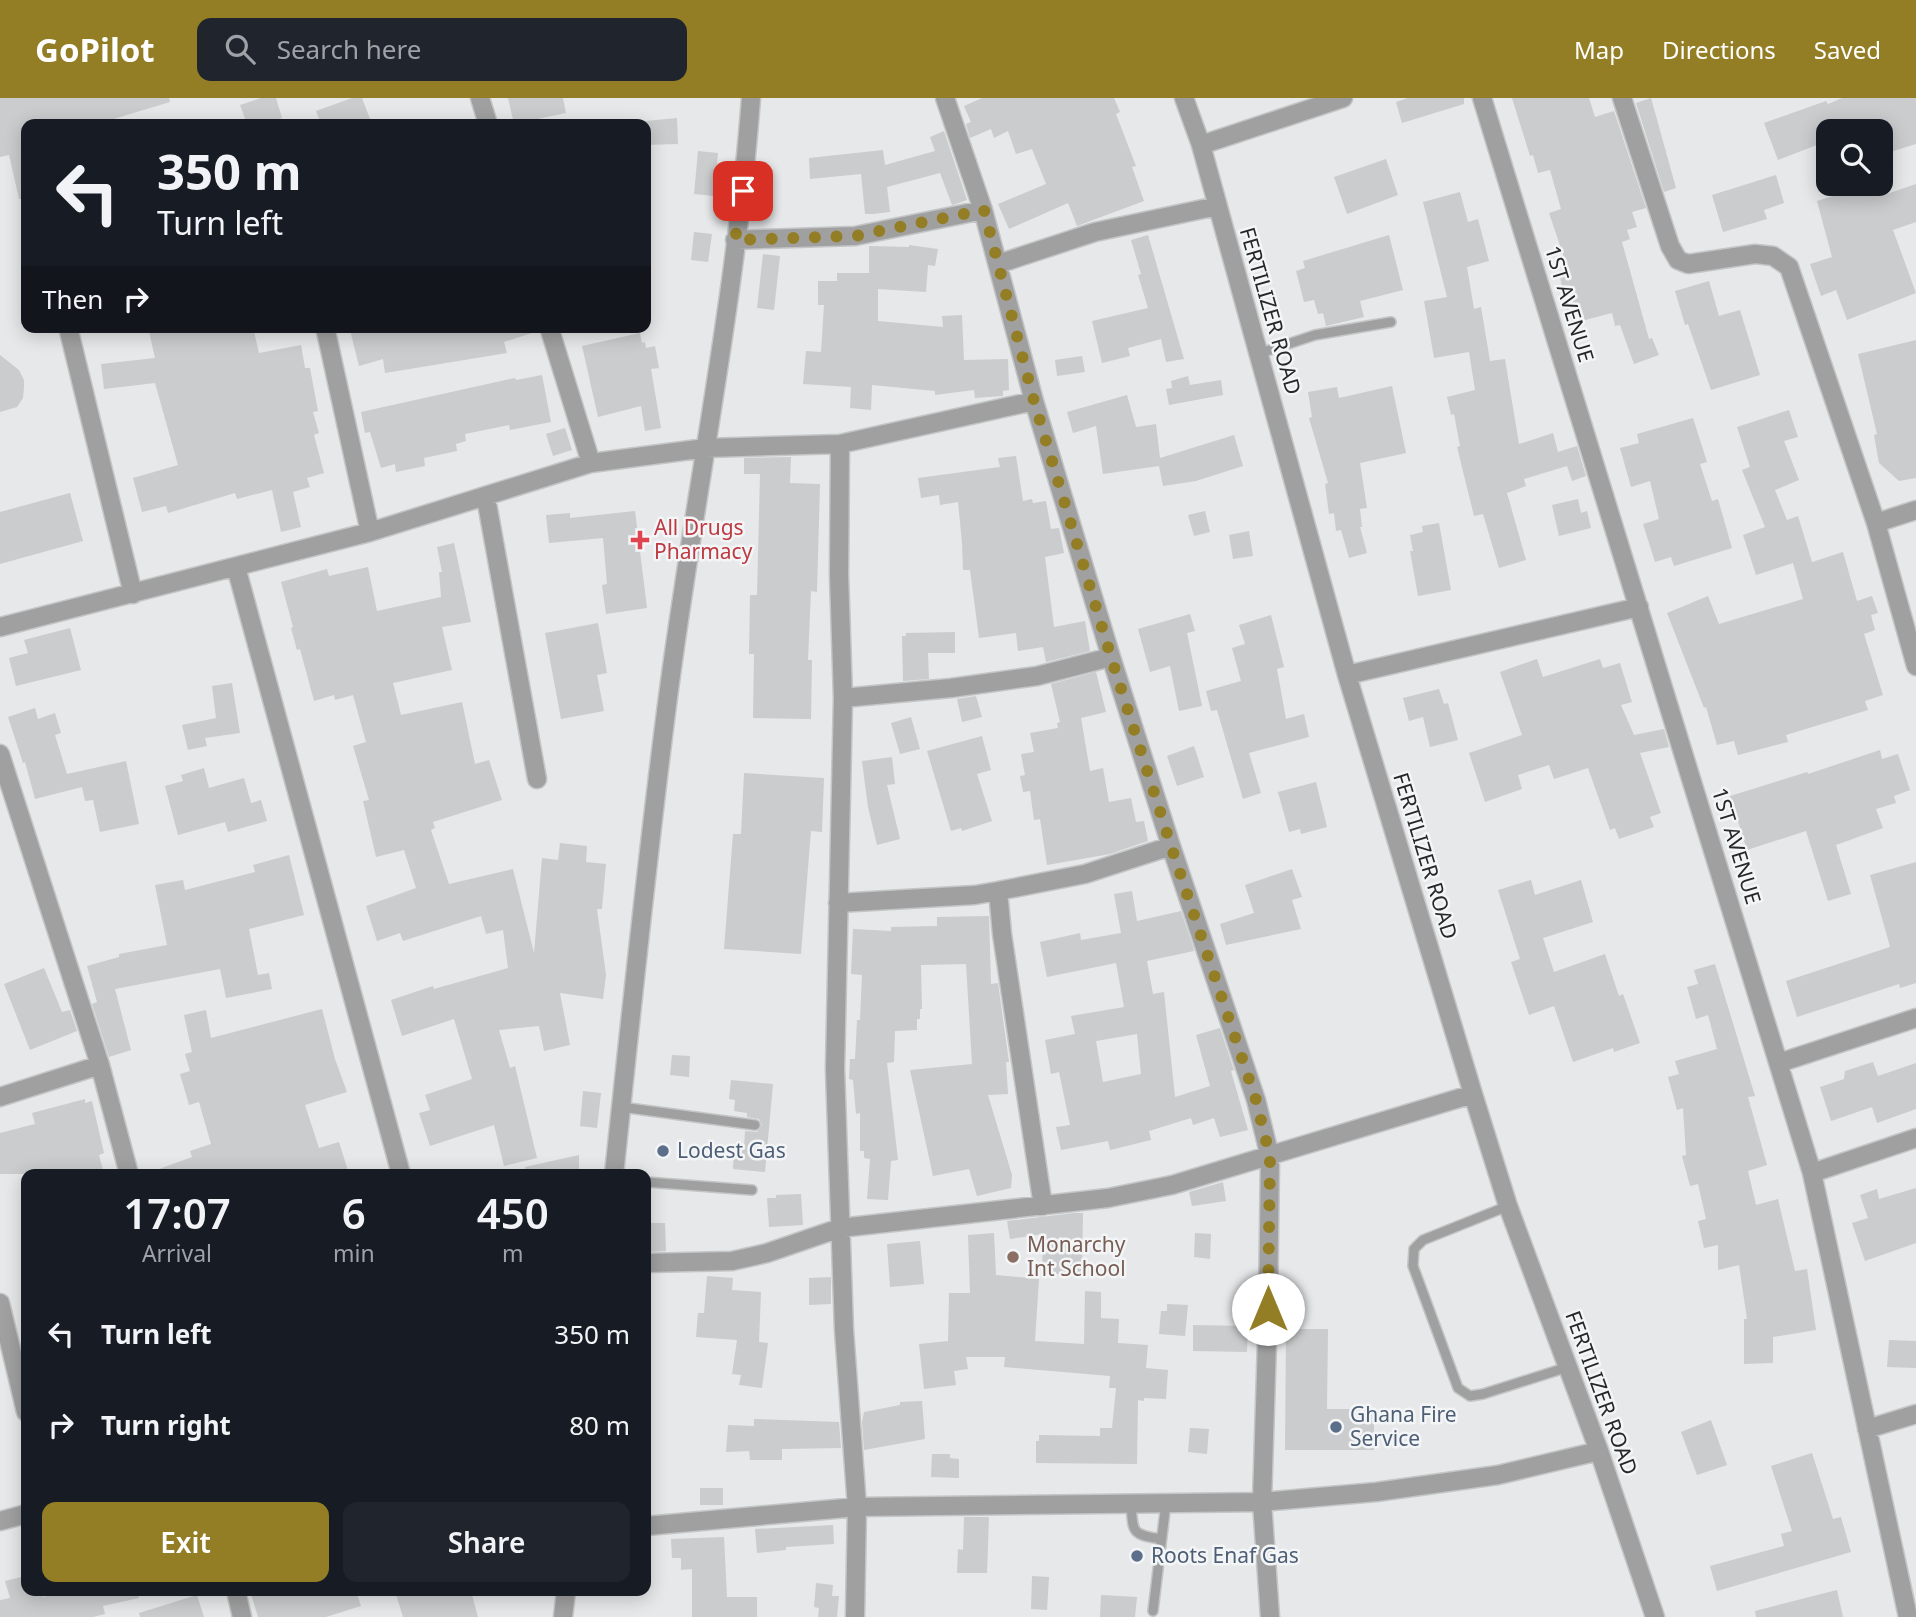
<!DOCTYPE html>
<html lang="en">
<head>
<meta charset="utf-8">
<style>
  :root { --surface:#171b24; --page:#20242c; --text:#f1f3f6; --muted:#9ea1a6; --accent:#937e25 }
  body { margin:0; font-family:"Noto Sans",sans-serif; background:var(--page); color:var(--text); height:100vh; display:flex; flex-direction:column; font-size:26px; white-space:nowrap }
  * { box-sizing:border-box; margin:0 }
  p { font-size:23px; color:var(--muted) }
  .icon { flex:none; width:38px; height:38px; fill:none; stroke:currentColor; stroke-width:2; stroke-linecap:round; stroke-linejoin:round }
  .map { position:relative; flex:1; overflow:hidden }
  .details { position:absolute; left:21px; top:1071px; width:630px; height:427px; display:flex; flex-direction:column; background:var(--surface); border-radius:14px; box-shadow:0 4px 18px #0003 }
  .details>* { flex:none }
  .banner { position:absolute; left:21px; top:21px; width:630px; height:214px; border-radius:14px; box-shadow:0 4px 18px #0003; background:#171b24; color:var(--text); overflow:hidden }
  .controls { position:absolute; left:1816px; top:21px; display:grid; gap:14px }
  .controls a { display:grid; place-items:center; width:77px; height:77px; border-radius:14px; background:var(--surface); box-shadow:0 4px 18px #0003; font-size:35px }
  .pin { position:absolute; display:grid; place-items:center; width:60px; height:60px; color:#fff; margin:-30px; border-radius:14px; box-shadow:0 4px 10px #0006 }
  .me { position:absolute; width:77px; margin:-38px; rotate:0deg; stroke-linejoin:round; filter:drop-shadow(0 0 5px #0008) }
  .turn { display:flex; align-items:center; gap:24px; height:147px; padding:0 21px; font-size:32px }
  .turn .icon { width:91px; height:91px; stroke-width:2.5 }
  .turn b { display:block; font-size:49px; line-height:60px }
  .then { display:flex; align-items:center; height:66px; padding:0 21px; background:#0003; gap:14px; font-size:26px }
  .eta { display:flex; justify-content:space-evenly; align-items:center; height:119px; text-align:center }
  .eta b { font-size:42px; font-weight:600; line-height:49px }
  .cta { display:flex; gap:14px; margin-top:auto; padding:14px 21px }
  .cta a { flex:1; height:80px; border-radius:14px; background:var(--accent); color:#fff; font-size:28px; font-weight:600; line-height:80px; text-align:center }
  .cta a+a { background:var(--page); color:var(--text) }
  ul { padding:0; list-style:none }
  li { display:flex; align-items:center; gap:21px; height:91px; padding:0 21px }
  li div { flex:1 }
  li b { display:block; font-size:26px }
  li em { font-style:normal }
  header { display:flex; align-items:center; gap:42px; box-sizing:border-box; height:98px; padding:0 35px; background:var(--accent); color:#fff }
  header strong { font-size:33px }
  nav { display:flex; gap:38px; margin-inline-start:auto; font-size:24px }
  .search { width:490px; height:63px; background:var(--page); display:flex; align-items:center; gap:18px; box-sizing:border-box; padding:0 24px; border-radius:14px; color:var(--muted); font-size:26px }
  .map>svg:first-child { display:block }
</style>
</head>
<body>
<header>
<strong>GoPilot</strong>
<div class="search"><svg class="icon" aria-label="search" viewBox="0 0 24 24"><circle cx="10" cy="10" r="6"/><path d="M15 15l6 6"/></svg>Search here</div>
<nav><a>Map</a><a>Directions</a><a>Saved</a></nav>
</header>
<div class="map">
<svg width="1916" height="1519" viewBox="0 0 1916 1519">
  <rect width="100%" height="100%" fill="#e6e8e9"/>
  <path fill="#cacccd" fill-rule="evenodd" d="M0,0h169l1,4 -73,22h-71v75h-7l-10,-44 -9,2z
    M261,0h15l6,20 -18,6h-17l-7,-19z
    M352,0h10l10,26h-51l-5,-13z
    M508,0h55l3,15 -52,11z
    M982,0h132l6,14 -4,2 20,52 -4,1 12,34 -67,25 -9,-23 -59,26 -11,-25 48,-20 -14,-35 -16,5 -8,-23 -14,7 -3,-9 -21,9 -4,-14 5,-2 -7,-16z
    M1408,0h56v6l-62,19 -6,-21z
    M1512,0h77l6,19 19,-6 32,97 -14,4 5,15 -10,3 3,9 -8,3 27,97 3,-1 7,17 -25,9 -14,-39 -5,1 -3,-13 -42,11 -10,-47 10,-2 -21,-62 12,-4 -11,-39 -12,3 -5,-18 -3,1z
    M1651,0l25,90 -12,4 -28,-89z
    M1842,0h74v46l-29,9 -11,-33 -27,11h-20v8l-7,4 -44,17 -14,-37 62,-22 2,3z
    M677,20l1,26 -32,1v-24z
    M944,33l23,69 -11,4 -4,1 -12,-32 -53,14 3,25 -17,2h-8l-4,-40 -51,5 -1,-21 74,-8 2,15 50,-14 -5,-14z
    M698,53l20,2 -4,43 -20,-2z
    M1386,61l12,36 -51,19 -13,-37z
    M1776,77l8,28 -20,7 3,9 -44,13 -11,-37z
    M1840,86h41l3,11 32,-11v38l-23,8 23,63 -69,27 -11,-30 -15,6 -11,-32 22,-7 -15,-56 26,-8z
    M1460,94l8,30 10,-3 11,42 -22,6 7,42 7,-2 9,54 15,-2 14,85 34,-11 5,19 19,-6 9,30 -14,5 -5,-15 -43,13 2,7 -19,7 19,67 -27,8 -16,-54 -9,2 -17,-69 3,-1 -6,-32 -3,1 -4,-18 28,-7 -6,-38 -35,6 -10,-57 23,-4 -24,-95z
    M694,134l18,2 -4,28 -17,-2z
    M1148,137l36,124 -18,3 -5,-23 -33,9 2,8 -28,7 -10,-42 56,-13 -10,-33 3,-1 -10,-34z
    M1389,137l14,55 -43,11 4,16 -38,9 -3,-13 -5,1 -4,-14 -10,2 -8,-31 9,-3 -2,-7z
    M909,147l29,4 -3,17 -7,-1 -2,27 -48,-3v32l65,6 -1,-11 20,-1 2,45 44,-1 1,31 -6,1v5l-28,2 -1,-8 -39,5v-4l-63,-6 -1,25 -21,-2 1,-21 -48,-3 3,-33 15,1 3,-47h-6v-24h19v-8h32v-27l40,1z
    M763,156l17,2 -6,54 -17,-2z
    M1709,183l10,35 21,-6 20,65 -49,15 -23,-66 -3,1 -10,-34z
    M148,229h105l6,26 42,-8 4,23h5l8,43 -5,1 6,21 -5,2 10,38 -17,5 3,9 -17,5 8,35 -20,5 -9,-42 -35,9 -2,-6 -67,20 -2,-7 -24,6 -9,-34 45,-13 -23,-82 -51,6 -3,-25 54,-6z
    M362,229h176v4l-34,11 3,11 -122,20 -2,-14 -24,7 -9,-36z
    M640,235l2,10 3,-1 1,6 9,-2 4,22 -8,1 10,59 -16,3 -4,-25 -43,11 -16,-71z
    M1916,242v138l-17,3 -20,-18 -5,-28 3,-1 -19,-80z
    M0,257l19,15 5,10v8l-1,10 -6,9 -17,5z
    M1082,258l3,16 -28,4 -2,-16z
    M542,277l9,47 -41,8 -1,-5 -44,9 1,7 -10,3 1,7 -33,7 1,8 -29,6 -1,-8 -14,4 -11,-36 -5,1 -4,-21 154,-34 1,2z
    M1188,278l2,9 31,-5 2,15 -54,10 -3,-16 6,-1 -1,-7z
    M1392,288l14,67 -46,10 7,45 -7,1 2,18h-2l7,26 -18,5 -8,-28 -5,1 -2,-18 -5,1 -4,-30 3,-1 -19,-65 3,-1 -4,-25 29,-5 2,11z
    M1127,297l9,32 20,-3 4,34 74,-23 9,31 -47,15 -33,5 -4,-20 -56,8 -7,-48 -23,7 -6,-21z
    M1789,312l9,27 -14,4 15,39 -24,10 12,30 11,-4 14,46 31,-10 14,49 15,-5 6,17 -7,2 4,15 -11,4 19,61 -18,6 3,9 -82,25 2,7 -50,13 -4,-14 -17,4 -11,-38 -2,1 -37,-95 41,-17 11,28 84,-25 -10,-36 -37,12 -13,-40 22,-8 -23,-57 8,-3 -13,-40z
    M1693,320l14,44 -7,2 12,37 6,-2 14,49 -58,18 -3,-9 -16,5 -12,-38 16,-5 -9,-38 -19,6 -11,-39 19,-5 -2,-9z
    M565,330l7,22 -19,6 -7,-22z
    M1016,358l7,45 9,-2 1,4 13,-2 5,28 8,-1 5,25 -19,4 9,70 31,-6 5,30 -44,11 -3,-15 -25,4 -2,-18 -37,5 -9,-68h-7l-1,-27 -4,-41 -18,3 -1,-10 -18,3 -3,-20 82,-11 -2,-9z
    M791,359l-1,26 30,1 -3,108 -6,-1 -3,69h4l-1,59 -58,-1 1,-64h-5l1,-59h7l3,-121h-16v-16z
    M70,395l13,48 -83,23v-52z
    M1578,401l3,14 6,-2 4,17 -32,8 -7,-31z
    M635,413l12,97 -41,6 -4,-29 5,-1 -4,-46 -54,5 -3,-28 24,-2v5z
    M1205,413l5,21 -16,4 -6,-21z
    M1439,425l12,67 -33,6 -8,-45h3l-3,-16 13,-3 -1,-6z
    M1249,433l4,25 -20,3 -4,-24z
    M454,445l17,79 -29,5 10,43 -59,13 8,32 61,-13 13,62 14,-4 13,40 -69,22 2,6 -4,2 18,54 64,-15 21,84 8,-95 16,2 2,-17 27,3 -1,16 20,2 -4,45h-5l9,66 -3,24 -43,-6 10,52 -26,6 -5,-25 -40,4 11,38 5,-2 22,92 -33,8 -10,-41 -64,21 -11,-33 11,-3 -5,-15 47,-16 -18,-60 -52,17 -11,-36 42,-14 1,3 74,-21 -5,-38 -17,4 -5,-18 -78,25 -3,-8 -23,8 -11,-35 50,-18 -12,-38 -28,7 -13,-56 6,-1 -16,-54 13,-4 -13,-47 -18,5 -1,-5 -20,6 -14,-52 -3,1 -6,-22 2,-1 -12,-45 46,-13 2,7 39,-9 9,44 64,-14 -2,-25h3l-5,-25z
    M1190,516l5,17 -8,2 15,73 -23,5 -9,-45 -20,6 -12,-43z
    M1271,517l13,52 -7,2 9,50 18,-5 5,23 -60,16 12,40 -18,6 -26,-89 -6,1 -5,-20 35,-10 -9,-33 13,-4 -6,-19z
    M598,525l9,50 -10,2 7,36 -43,8 -16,-86z
    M70,530l11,42 -65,16 -7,-28 19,-5 -4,-13z
    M955,534v21h-27l1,26 -26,2 -1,-45h4v-3z
    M1537,561l6,18 57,-18 3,9 17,-5 12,39 -11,3 13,30 30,-6 5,18 -29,6 21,60 -11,4 4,10 -35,12 -4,-11 -5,2 -22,-62 -34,11 -5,-14 -31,10 4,14 -37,13 -16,-49 53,-18 -22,-63z
    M1096,574l10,40 -25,6 9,53 13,-3 6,34 22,-4 5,24 8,-1 4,20 -38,13 -63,11 -7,-46 -6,1 -4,-29 -7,1 -3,-16 5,-1 -4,-21 13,-2 -4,-19 28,-5 -1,-5 3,-1 -9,-38z
    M232,585l8,50 -35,5 2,8 -19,4 -6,-25 34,-7 -4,-32z
    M1439,591l5,15 4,-1 10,37 -28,7 -7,-30 -14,4 -6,-23z
    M976,598l6,21 -20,5 -5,-23z
    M35,610l3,11 17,-6 6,20 -6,2 12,39 59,-13 13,63 -39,8 -7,-32 -8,1 -3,-14 -47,12 -10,-37 -2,1 -15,-46z
    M911,619l9,32 -20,5 -9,-31z
    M982,638l9,34 -14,4 15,47 -30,10 -1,-3 -10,3 -24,-80z
    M1194,648l10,31 -27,9 -10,-30z
    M1880,652l2,9 16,-5 12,36 -16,6 2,7 -20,6 7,19 -47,17 15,49 -23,7 -22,-70 -59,19 -17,-54 77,-24 1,2z
    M892,659l3,27 -8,1 13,54 -23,6 -9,-38 -6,-46z
    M204,670l5,20 35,-10 7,25 10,-3 6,21 -39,11 -3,-10 -47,13 -13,-49 18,-5 -2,-6z
    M744,675l80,5 -2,54 -11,-1 -10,123 -77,-5 9,-115h8z
    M1316,684l11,45 -26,7 -1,-5 -11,3 -11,-40z
    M289,757l15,60 -55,14 9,46 11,-2 3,16 -46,9 -6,-29 -105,20 16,61 -22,7 -17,-53 5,-2 -10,-36 32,-9v-3l48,-9 -12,-60 28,-5 2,10 70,-18 -2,-7z
    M1916,764v121l-16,5 -1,-4 -102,33 -11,-36 104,-34 -20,-72z
    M1292,771l10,28 -10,3 9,29 -75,16 -6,-21 34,-11 -9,-28z
    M1531,782l4,15 46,-15 12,42 -50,16 11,34 51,-18 14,42 4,-2 17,49 -26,9 -1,-4 -40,14 -19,-56 -25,9 -18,-53 9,-3 -22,-69z
    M1132,793l5,30 44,-10 12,35 1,5 -47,10 6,33 11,-2 11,105 35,-11 -14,-51 24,-7 14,42 -3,1 17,59 -28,7 -6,-19 -21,7 -2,-7 -42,13 2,9 -41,10 -2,-9 -47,9 -5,-23 14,-2 -11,-53 -8,2 -6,-34 30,-6 -4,-18 53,-9 -8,-44 -69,14 -7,-35 40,-9 1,7 40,-7 -7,-39zM1137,936l4,40 -38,8 -7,-41z
    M989,818l2,68 7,-1 11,79h-3l2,32 -20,1 24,80 -1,13 -34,8 -8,-27 -36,7 -23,-106 62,-6 -6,-100 -45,1 1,44h-2v10h-3v11l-22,1 -1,31 -7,1 11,97 -7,1 -3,39 -21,-1 3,-40 -6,-1v-7h-4v-38l-4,1 -3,-34 -4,-1 1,-20h5l2,-39h3l2,-45 -11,-1 2,-45 38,2v-4l46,-1v-9z
    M1715,866l40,132 -7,1 19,68 -19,6 8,34 22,-6 17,72 12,-2 9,61 -43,7v26l-29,1v-45h3l-8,-54 -21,5v-25l-14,3 -6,-27 8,-2 -8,-35 -8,2 -8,-30 4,-1 -3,-47 -6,2 -9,-33 11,-3 -4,-13 42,-12 -9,-34 -12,4 -9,-32 11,-3 -4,-14z
    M44,870l18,44 8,-2 7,21 -47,19 -26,-66z
    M322,911l13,50 12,33 -42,13 14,43 20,-6 10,32h-197l-1,-2 41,-15 -2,-6 21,-7 -12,-42 -10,3 -9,-31 10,-3 -5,-17 7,-2 -8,-37 22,-5 5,28z
    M672,957l18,1 -1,21 -19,-2z
    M1873,964l5,14 38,-13v46l-39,14 -5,-16 -41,14 -11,-34 24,-8 1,-8z
    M731,982l42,4 -8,88 -32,-3 1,-21h10l1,-17 12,1 5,-7 -3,-6 -12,-2v-4l-13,-2 1,-11 -6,-1z
    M583,993l18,2 -4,35 -17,-2z
    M85,1001v4l7,-2 12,52 -5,2 5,19h-104v-41l35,-9 -3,-11z
    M579,1057v19h-53l-1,-7z
    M1223,1084l3,19 -34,5 -3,-14z
    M1916,1090v55l-51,18 -13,-38 16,-5 -8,-23 17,-6 2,10z
    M801,1096l2,31 -34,2 -2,-29h9v-3z
    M1074,1115h9l-1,61h-40l1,-40 -33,5 -3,-18z
    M646,1125h19l1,28 -20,1z
    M994,1135l2,42 43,4 -4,62 49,3 1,-53 16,1v26l18,1 -1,24 30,2 -2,23 22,2 -2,29 -22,-1v3l-6,-1 -1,64 -101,-1v-22h3v-6l61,1v-8h12l4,-40h-7l1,-12 -106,-9 1,-10h-39l2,12 -14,2 2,14 -32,4 -5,-45 29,-3 1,-48h21l-2,-58z
    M1195,1135l16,1 -1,25 -16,-2z
    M920,1143l4,43 -34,3 -3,-43z
    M707,1178l26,2 -1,12 29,2 -2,50 9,1 -6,45 -23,-3 2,-10 -9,-1 5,-34 -41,-3 2,-24h6z
    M831,1179v27l-22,1v-27z
    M1167,1206l21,1 -3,31 -26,-2 2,-23h6z
    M1193,1227l55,1 -1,26 -54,-1z
    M1286,1231h42l-1,80h47v41h-89z
    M1889,1242l27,1v27l-29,-1z
    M922,1303l3,38 -61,11 -2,-28 2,-10 36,-7v-3z
    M754,1321l85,3 2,26 -59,1v11h-32l-1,-9 -23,1 2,-27 26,1z
    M1711,1322l16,45 -30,10 -16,-43z
    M1190,1330l19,1 -2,25 -19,-2z
    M1812,1355l21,66 8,-2 10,35 -134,39 -7,-25 74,-20 -3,-12 11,-3 -21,-65z
    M932,1356h18v4l9,1v19l-28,-1z
    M700,1390h23v17h-23z
    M964,1419h25l-2,56h-30l1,-24 5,1z
    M833,1427l1,19 -48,3v3l-29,3 -2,-24z
    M724,1439l3,60h30v20h-65v-48l-11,1v-12h-9l-1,-19z
    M25,1478l1,15h16l1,6 23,-6h72l1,7 -36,8 2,8 -12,3h-93v-17l10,-2 -5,-17z
    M1032,1478l17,1 -2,33 -16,-1z
    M816,1485l17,2 -1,11h7l-2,21h-19l1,-9 -5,-1z
    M1837,1492l6,27h-87l-1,-6z
    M262,1493h94l5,15 -35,11h-68l-7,-23z
    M395,1493h76l7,26h-75z
    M197,1497l7,22h-64l-1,-4z
    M1101,1497l36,2 -2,20h-35z"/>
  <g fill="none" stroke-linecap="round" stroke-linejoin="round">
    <defs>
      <path id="lane" d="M1258,256l57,-19 76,-13
        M621,1009l134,18
        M646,1084l106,8
        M1508,1108l-85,34 -9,9 -1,17 45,122 12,8 13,-2 85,-27
        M1131,1405c2,29 0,32 30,36
        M1153,1513l13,-108"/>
      <path id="street" d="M480,0l8,26
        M945,0l38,112 51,191 77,256 60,189 85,254 14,57 -2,152 -6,193 8,115
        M1184,0l17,47 146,530 126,419 35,112 91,245 56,166
        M1482,0l330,1075 96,444
        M1622,0l48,148 8,14 10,4 67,-10 18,2 16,11 87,256 40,143
        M1201,47l142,-47
        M735,142l120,-4 128,-26
        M998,166l97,-32 122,-26
        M68,229l65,267
        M325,229l45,205
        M549,229l42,136
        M840,346l194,-43
        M486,400l51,281
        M1876,425l40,-13
        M236,469l165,607
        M0,529l370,-95 221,-69 115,-15 134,-4 -1,131 4,123 -8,371 9,261 13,177 -2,110
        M1347,577l292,-68
        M843,600l108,-10 86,-12 74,-19
        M0,656l100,311 29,109
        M998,793l87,-17 86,-28
        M838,805l137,-8 23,-4 4,43 41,272
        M1779,965l137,-45
        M0,999l100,-32
        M1812,1075l104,-35
        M614,1076c17,-159 33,-318 54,-477 26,-199 68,-398 83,-599
        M646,1165l86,-2 35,-8 73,-25 268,-30 64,-13 301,-91
        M0,1205l26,109
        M1867,1331l49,-15
        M0,1423l26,-7
        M646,1428l211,-19 405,-5 114,-10 122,-17 101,-24
        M236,1493l6,26
        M563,1519l3,-26"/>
    </defs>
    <use href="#lane" stroke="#c3c5c6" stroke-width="12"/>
    <use href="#street" stroke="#c3c5c6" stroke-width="21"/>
    <use href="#lane" stroke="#a1a0a0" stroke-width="9"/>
    <use href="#street" stroke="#a1a0a0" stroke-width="18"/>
  </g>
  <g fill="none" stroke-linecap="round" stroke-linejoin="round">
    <path stroke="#937e25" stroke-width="12" stroke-dasharray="0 21.6" d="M743,93l-8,49 120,-4 129,-26 50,191 77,256 60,189 85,254 14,57 -2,152"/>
  </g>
  <path fill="#e0444e" stroke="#f3f5f7" stroke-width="2.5" d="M636.5 431.5h7v7h7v7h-7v7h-7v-7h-7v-7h7z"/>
  <g fill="#5c6f8a" stroke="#f3f5f7" stroke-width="2.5">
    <circle cx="663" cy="1053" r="7"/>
    <circle cx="1336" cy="1329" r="7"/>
    <circle cx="1137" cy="1458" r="7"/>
  </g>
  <circle fill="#8d6e63" stroke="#f3f5f7" stroke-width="2.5" cx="1013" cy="1159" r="7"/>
  <g text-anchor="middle" stroke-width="5" stroke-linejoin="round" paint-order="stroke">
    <g font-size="21" fill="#262727" stroke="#f3f5f7">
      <text transform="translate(1569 206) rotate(73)" y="7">1ST AVENUE</text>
      <text transform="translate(1270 213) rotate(74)" y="7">FERTILIZER ROAD</text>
      <text transform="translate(1736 748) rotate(73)" y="7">1ST AVENUE</text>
      <text transform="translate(1425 758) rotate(73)" y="7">FERTILIZER ROAD</text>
      <text transform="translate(1601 1295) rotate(70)" y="7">FERTILIZER ROAD</text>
    </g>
    <g font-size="21" fill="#be3a42" stroke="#f3f5f7" text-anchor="start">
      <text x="654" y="437">All Drugs<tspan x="654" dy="24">Pharmacy</tspan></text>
    </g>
    <g font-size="21" fill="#4e5e75" stroke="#f3f5f7" text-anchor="start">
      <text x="677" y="1060">Lodest Gas</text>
      <text x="1350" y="1324">Ghana Fire<tspan x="1350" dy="24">Service</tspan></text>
      <text x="1151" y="1465">Roots Enaf Gas</text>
    </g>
    <g font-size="21" fill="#785e54" stroke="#f3f5f7" text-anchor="start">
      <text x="1027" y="1154">Monarchy<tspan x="1027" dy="24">Int School</tspan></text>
    </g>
  </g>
</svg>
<div class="controls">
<a><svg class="icon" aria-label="search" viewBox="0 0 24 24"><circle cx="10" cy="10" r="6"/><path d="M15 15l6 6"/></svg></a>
</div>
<div class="pin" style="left:743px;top:93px;background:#d93025"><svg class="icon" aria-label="arrive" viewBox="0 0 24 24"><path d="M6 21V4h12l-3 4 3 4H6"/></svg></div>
<svg class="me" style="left:1268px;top:1211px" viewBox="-20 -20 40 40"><circle r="19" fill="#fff"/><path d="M0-13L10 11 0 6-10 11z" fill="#937e25"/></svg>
<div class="banner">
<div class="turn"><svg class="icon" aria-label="left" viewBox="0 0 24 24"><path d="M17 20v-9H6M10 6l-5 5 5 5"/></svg><div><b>350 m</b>Turn left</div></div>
<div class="then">Then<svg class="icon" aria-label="right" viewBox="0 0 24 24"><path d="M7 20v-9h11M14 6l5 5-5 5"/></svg></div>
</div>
<section class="details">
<div class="eta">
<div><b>17:07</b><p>Arrival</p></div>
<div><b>6</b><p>min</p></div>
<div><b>450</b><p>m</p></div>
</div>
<ul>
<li><svg class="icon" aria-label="left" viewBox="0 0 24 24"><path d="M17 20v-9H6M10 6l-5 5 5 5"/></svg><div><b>Turn left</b></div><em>350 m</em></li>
<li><svg class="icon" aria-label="right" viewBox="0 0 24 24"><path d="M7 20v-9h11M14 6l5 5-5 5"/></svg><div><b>Turn right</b></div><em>80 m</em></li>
</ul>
<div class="cta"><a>Exit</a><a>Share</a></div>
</section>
</div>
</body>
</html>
